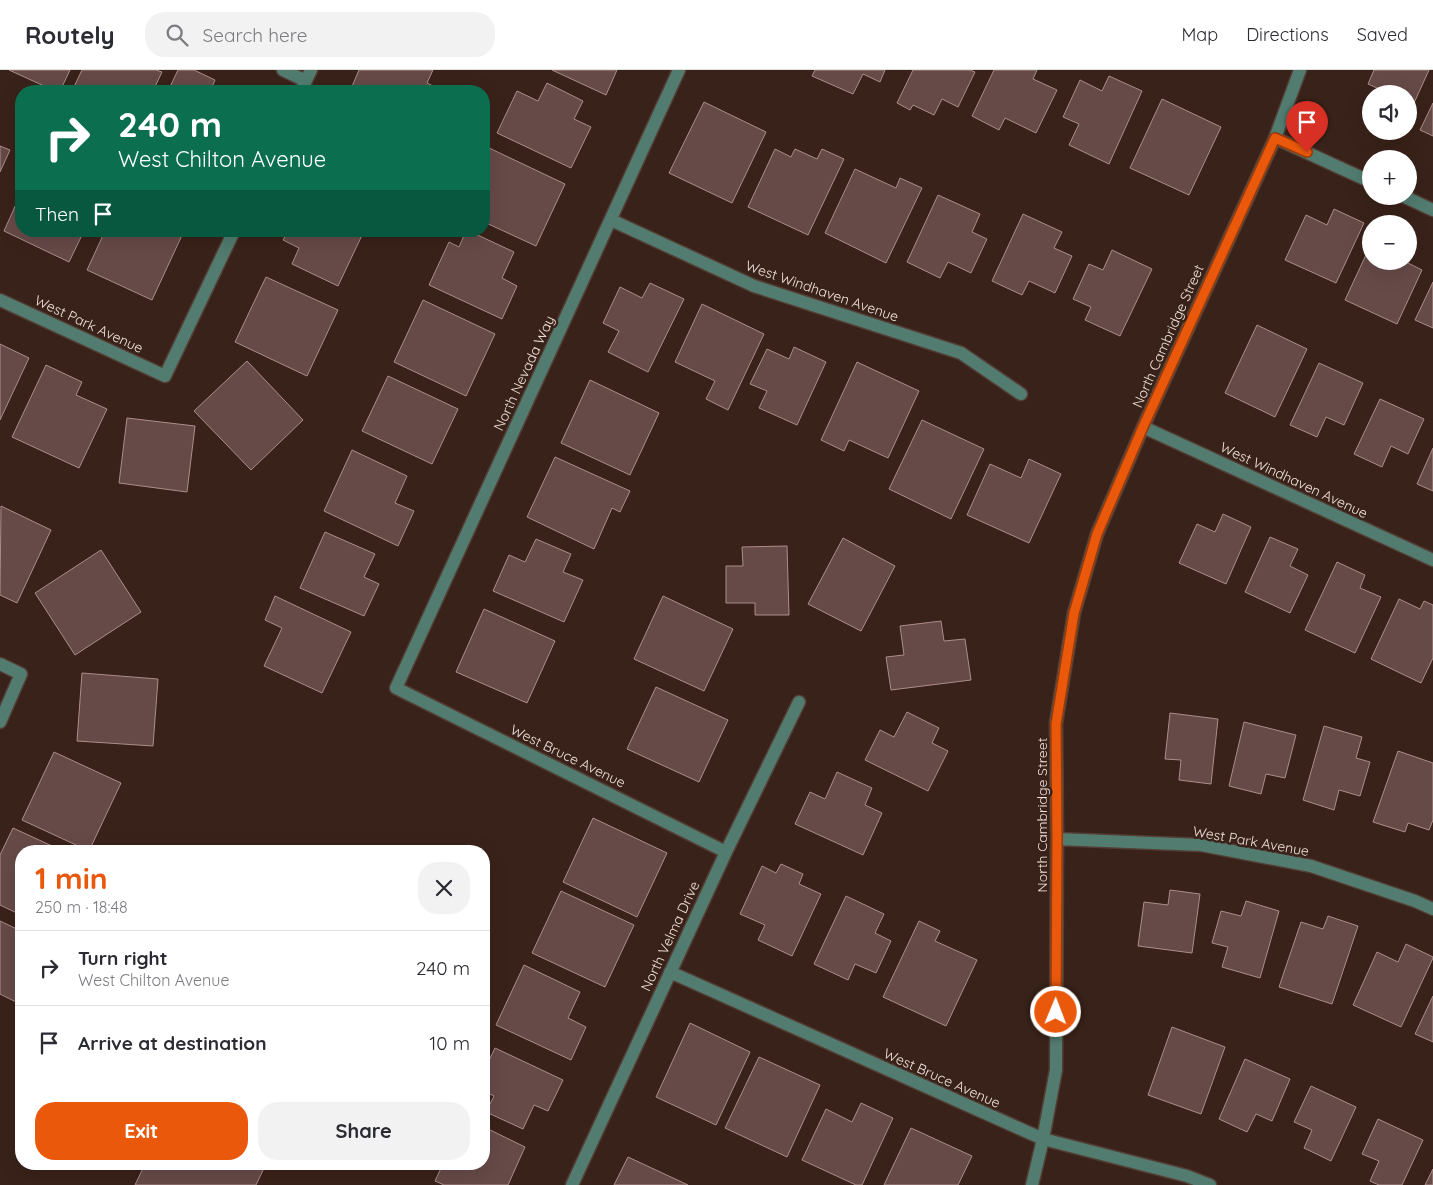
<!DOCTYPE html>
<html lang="en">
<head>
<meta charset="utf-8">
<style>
  :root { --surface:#fff; --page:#f2f2f3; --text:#2b2b33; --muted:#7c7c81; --line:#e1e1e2; --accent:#ea580c }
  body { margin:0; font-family:Quicksand,sans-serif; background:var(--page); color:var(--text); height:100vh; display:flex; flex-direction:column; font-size:19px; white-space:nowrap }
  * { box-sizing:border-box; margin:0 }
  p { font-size:16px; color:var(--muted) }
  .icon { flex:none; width:28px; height:28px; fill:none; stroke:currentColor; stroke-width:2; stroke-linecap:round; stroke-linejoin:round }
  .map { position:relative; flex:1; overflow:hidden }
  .panel { position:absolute; left:15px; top:775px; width:475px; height:325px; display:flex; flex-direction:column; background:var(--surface); border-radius:20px; box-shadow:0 5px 20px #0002 }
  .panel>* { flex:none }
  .guide { position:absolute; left:15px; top:15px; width:475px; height:152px; border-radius:20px; box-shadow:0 5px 20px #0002; background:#0b6e4f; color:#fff; overflow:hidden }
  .fabs { position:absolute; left:1362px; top:15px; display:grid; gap:10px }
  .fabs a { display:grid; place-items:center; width:55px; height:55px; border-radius:50%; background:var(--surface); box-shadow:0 5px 20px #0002; font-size:25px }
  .pin { position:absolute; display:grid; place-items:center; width:42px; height:42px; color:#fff; margin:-51px -21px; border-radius:50% 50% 50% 0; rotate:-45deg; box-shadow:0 0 5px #0007 }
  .pin .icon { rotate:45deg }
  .me { position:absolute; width:55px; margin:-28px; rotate:1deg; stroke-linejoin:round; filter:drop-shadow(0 0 4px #0008) }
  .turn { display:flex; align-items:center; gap:18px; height:105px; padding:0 20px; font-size:22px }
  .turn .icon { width:65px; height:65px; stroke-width:2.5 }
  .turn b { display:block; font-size:35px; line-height:42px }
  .then { display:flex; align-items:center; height:48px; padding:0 20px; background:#0003; gap:10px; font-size:19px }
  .round { display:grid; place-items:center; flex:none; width:52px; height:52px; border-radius:20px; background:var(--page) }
  .overview { display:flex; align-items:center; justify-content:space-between; height:85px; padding:0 20px }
  h1 { font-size:30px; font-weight:800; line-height:38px; color:var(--accent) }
  .action { display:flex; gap:10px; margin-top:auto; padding:10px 20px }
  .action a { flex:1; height:58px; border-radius:20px; background:var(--accent); color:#fff; font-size:20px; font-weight:800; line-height:58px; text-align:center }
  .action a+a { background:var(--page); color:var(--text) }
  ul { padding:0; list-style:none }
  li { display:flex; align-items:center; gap:15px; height:75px; padding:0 20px; border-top:1px solid var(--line) }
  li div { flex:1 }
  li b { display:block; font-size:19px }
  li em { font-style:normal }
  header { display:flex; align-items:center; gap:30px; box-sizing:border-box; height:70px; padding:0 25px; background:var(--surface); border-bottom:1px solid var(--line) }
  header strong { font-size:24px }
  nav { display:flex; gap:28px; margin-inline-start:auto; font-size:18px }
  .search { width:350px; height:45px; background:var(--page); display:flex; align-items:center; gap:12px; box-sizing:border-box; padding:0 18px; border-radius:20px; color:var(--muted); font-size:19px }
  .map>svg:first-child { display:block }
</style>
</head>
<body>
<header>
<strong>Routely</strong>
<div class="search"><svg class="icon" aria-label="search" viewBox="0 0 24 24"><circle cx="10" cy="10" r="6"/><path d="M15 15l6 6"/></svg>Search here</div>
<nav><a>Map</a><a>Directions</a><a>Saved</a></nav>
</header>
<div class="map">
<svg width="1433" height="1115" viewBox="0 0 1433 1115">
  <rect width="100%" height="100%" fill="#392219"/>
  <path fill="#664a48" stroke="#ad8d8b" d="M9,0h61l-10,21h-5z
    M82,0h74l6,2 -9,19h-81z
    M178,0h16l21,10 -3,7 10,4h-54z
    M359,0h74l-6,13 14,7 -1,1h-90z
    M552,0h65l-11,25z
    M815,0h70l-5,12 -17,-8 -10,20 -41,-18z
    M913,0h57l5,2 -17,35 -16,-8 -8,16 -21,-10 -3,5 -13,-7z
    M994,0h43l-4,9 24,11 -21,43 -31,-15 -6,12 -27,-14z
    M1374,0h55l-20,44v-20h-24l1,-2 -18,-8z
    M1109,6l33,15 -33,73 -40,-19 10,-21 -16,-7 17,-37 22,11z
    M547,13l36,18 -9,18 17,8 -20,41 -74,-35 20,-42 21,10z
    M1162,29l59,28 -32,68 -59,-27z
    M704,32l62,30 -34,71 -63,-30z
    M1433,33v33l-13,-6z
    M0,76l10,4 -10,22z
    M487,77l78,37 -29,62 -52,-24v-67z
    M775,79l16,8 4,-8 22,10 5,-10 22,10 -36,76 -60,-28z
    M855,99l41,19 4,-10 22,10 -36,75 -61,-30z
    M21,123v38h63l-15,31 -65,-31z
    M938,125l42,19 -8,18 15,7 -16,34 -23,-11 -8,16 -33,-16z
    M1334,139l30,14 -28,60 -51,-23 21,-45 21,10z
    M1023,144l39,18 -8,16 18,8 -17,37 -26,-12 -7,14 -30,-14z
    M105,161h79l-32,69 -65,-30z
    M288,161h76l-26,55 -46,-22 7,-16 -16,-8z
    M466,161h3l45,21 -12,26 15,8 -15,33 -73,-34 20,-43 10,5z
    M1371,174v17h33l18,9 -25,54 -52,-24z
    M1112,180l40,19 -32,67 -35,-16 6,-13 -18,-8 16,-35 14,6z
    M266,207l72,33 -31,66 -72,-34z
    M1433,212v46l-18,-8z
    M650,213l34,16 -36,73 -40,-20 11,-21 -16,-8 17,-36 22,11z
    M423,230l72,34 -29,62 -72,-34z
    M702,234l62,30 -36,76 -22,-11 9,-18 -40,-19z
    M1257,255l50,24 -32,68 -50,-24z
    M0,274l29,14 -29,62z
    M794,277l32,15 -29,63 -38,-17 8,-17 -17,-7 17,-35 22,10z
    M247,291l56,59 -52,50 -57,-59z
    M857,292l62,29 -31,67 -39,-18 -5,11 -23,-11z
    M1319,293l44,20 -19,42 -18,-8 -9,20 -27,-12z
    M46,295l36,17 -6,13 31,14 -28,59 -67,-31z
    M388,306l70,33 -26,55 -70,-33z
    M590,310l69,33 -29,62 -69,-32z
    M1380,329l44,20 -16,35 -17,-8 -9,21 -28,-13z
    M127,348l68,8 -8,66 -68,-9z
    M922,350l62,29 -33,70 -62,-30z
    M1433,378v43l-16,-7z
    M352,380l55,26 -12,27 19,8 -16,35 -74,-35z
    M555,387l75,34 -10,21 -8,-4 -18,41 -67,-32z
    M1029,389l32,15 -32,69 -62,-28 23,-51 31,14z
    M1,436l50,24 -34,73 -17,-8z
    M1223,444l28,13 -25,57 -47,-21 18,-39 18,8z
    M325,462l50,22 -11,23 15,7 -15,32 -64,-28z
    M1270,467l28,12 -8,17 18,9 -18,38 -45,-21z
    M843,468l52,28 -34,65 -53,-27z
    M536,469l35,15 -8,18 20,8 -19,42 -71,-31 16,-36 16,7z
    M787,476l2,69h-34v-12h-29v-37h17l-1,-19z
    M101,480l40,62 -66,43 -40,-62z
    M1337,492l28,13 -5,13 21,9 -26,56 -50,-23z
    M275,526l76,36 -29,61 -58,-27 18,-38 -17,-8z
    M663,526l70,33 -29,62 -70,-32z
    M1399,529l21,10 4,-8 9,4v53l-12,25 -50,-24z
    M484,539l71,32 -28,62 -71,-31z
    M941,551l3,20 21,-2 6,41 -80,10 -5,-33 18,-2 -4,-29z
    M82,603l76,6 -5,67 -76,-5z
    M656,617l72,33 -29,62 -72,-33z
    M907,642l32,16 -7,15 16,8 -20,40 -63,-31 15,-30 14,7z
    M1170,643l48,6 -7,65 -32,-4 2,-20 -16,-1z
    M1244,652l52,13 -11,43 -19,-4 -5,20 -32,-8z
    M1324,656l38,11 -6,21 14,4 -10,34 -21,-6 -5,20 -31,-10z
    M1398,681l35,12v57l-4,10 -21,-7 -3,9 -32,-10z
    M54,682l67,31 -32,68 -67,-31z
    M837,702l35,16 -7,17 17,8 -19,42 -68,-31 15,-32 15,7z
    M593,748l74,35 -30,64 -74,-35z
    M13,758l50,23h-42v64l-21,-10v-50z
    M781,794l22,10 -4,10 22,10 -29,62 -34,-16 7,-15 -25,-11 22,-48 14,7z
    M1170,820l30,4 -8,59 -54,-7 6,-44 24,3z
    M561,821l73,34 -29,62 -73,-34z
    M846,826l38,18 -9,19 16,8 -15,32 -21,-9 -7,16 -34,-16z
    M1246,831l33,10 -19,67 -38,-11 6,-20 -16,-4 9,-32 20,5z
    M1328,846l30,10 -26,78 -53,-17 22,-65 22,7z
    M0,851l21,10v64l-3,8 -18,-9z
    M919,851l21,10 -5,10 42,19 -31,66 -63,-29z
    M1406,874l27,13v1l-32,69 -48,-22 24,-53 21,10z
    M524,895l56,27 -12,26 18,9 -15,33 -75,-35z
    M1433,926v46l-18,-8z
    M690,953l60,29 -34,73 -60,-28z
    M1172,957l53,20 -24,67 -53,-19z
    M495,978l68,32 -15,31 -14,-6 -11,24 -37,-17 8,-16 -10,-5v-20z
    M759,987l61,28 -33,72 -62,-29z
    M1245,989l45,20 -18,42 -16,-7 -9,18 -28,-13z
    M1311,1016l45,21 -25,54 -27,-13 8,-18 -18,-8z
    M861,1033l32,15 -31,67h-6l-54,-25 24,-51 26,13z
    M1378,1049l45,21 -21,45h-23l-9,-4 9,-20 -17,-7z
    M484,1057l41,20 -17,38h-64l-9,-4 8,-17h41z
    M911,1058l61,28 -14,29h-74z
    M628,1087l60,28h-74z
    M145,1094h121l-10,21h-121z
    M1433,1099v16h-8z"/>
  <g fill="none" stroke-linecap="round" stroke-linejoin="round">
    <defs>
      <path id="minor" d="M283,0l23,11
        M679,0l-283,618 330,164
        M301,21l10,-21
        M1275,68l96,44
        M1403,126l30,14
        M611,150l143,66 207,67 60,41
        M0,230l165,76 69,-145
        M1143,357l290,133
        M0,594l21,10 -21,48
        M1057,769l144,6 110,21 104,35 18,8
        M670,902l373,167 144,37 23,9
        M572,1115l154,-333 73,-150
        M1032,1115l11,-46 13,-69 1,-231 -1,-116 18,-110 23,-79 46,-107 132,-289 25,-68"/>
    </defs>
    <use href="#minor" stroke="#533d34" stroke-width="15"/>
    <use href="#minor" stroke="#517c6f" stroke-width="12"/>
  </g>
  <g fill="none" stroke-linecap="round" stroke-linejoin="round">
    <defs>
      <path id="route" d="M1056,942l1,-173 -1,-115 18,-111 23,-79 46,-107 132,-289 32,14"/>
    </defs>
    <use href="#route" stroke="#983908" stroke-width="12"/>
    <use href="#route" stroke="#ea580c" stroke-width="9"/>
  </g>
  <g text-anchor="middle" stroke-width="5" stroke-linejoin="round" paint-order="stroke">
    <g font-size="14" fill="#f1e1db" stroke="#392219">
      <text transform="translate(822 221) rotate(19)" y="5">West Windhaven Avenue</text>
      <text transform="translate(89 254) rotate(25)" y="5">West Park Avenue</text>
      <text transform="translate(1168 266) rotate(-66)" y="5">North Cambridge Street</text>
      <text transform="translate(524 303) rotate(-65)" y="5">North Nevada Way</text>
      <text transform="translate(1294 410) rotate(25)" y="5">West Windhaven Avenue</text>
      <text transform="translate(568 686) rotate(26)" y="5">West Bruce Avenue</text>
      <text transform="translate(1042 745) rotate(-90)" y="5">North Cambridge Street</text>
      <text transform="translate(1251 771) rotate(10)" y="5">West Park Avenue</text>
      <text transform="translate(670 866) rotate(-65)" y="5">North Velma Drive</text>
      <text transform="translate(942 1008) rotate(24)" y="5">West Bruce Avenue</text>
    </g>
  </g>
</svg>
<div class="fabs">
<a><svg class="icon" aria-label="sound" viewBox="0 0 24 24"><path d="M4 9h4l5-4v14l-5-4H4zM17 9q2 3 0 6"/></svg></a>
<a>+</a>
<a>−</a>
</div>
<div class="pin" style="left:1307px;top:82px;background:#d93025"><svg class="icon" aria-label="arrive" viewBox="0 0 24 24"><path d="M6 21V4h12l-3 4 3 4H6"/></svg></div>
<svg class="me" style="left:1056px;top:942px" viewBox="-20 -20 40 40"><circle r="17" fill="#ea580c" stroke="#fff" stroke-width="3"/><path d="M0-11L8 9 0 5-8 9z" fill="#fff"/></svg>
<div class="guide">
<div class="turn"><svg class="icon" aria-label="right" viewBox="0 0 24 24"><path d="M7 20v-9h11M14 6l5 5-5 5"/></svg><div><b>240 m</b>West Chilton Avenue</div></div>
<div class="then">Then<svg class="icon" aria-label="arrive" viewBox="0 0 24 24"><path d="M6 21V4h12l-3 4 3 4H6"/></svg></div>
</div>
<section class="panel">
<div class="overview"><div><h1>1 min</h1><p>250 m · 18:48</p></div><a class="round"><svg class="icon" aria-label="close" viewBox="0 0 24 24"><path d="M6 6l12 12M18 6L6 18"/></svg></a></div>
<ul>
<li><svg class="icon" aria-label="right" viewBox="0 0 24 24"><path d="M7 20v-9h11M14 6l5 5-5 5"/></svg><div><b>Turn right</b><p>West Chilton Avenue</p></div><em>240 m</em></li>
<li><svg class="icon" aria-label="arrive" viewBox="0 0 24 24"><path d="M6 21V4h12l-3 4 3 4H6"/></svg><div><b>Arrive at destination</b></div><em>10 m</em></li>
</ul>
<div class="action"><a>Exit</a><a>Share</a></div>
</section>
</div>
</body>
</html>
